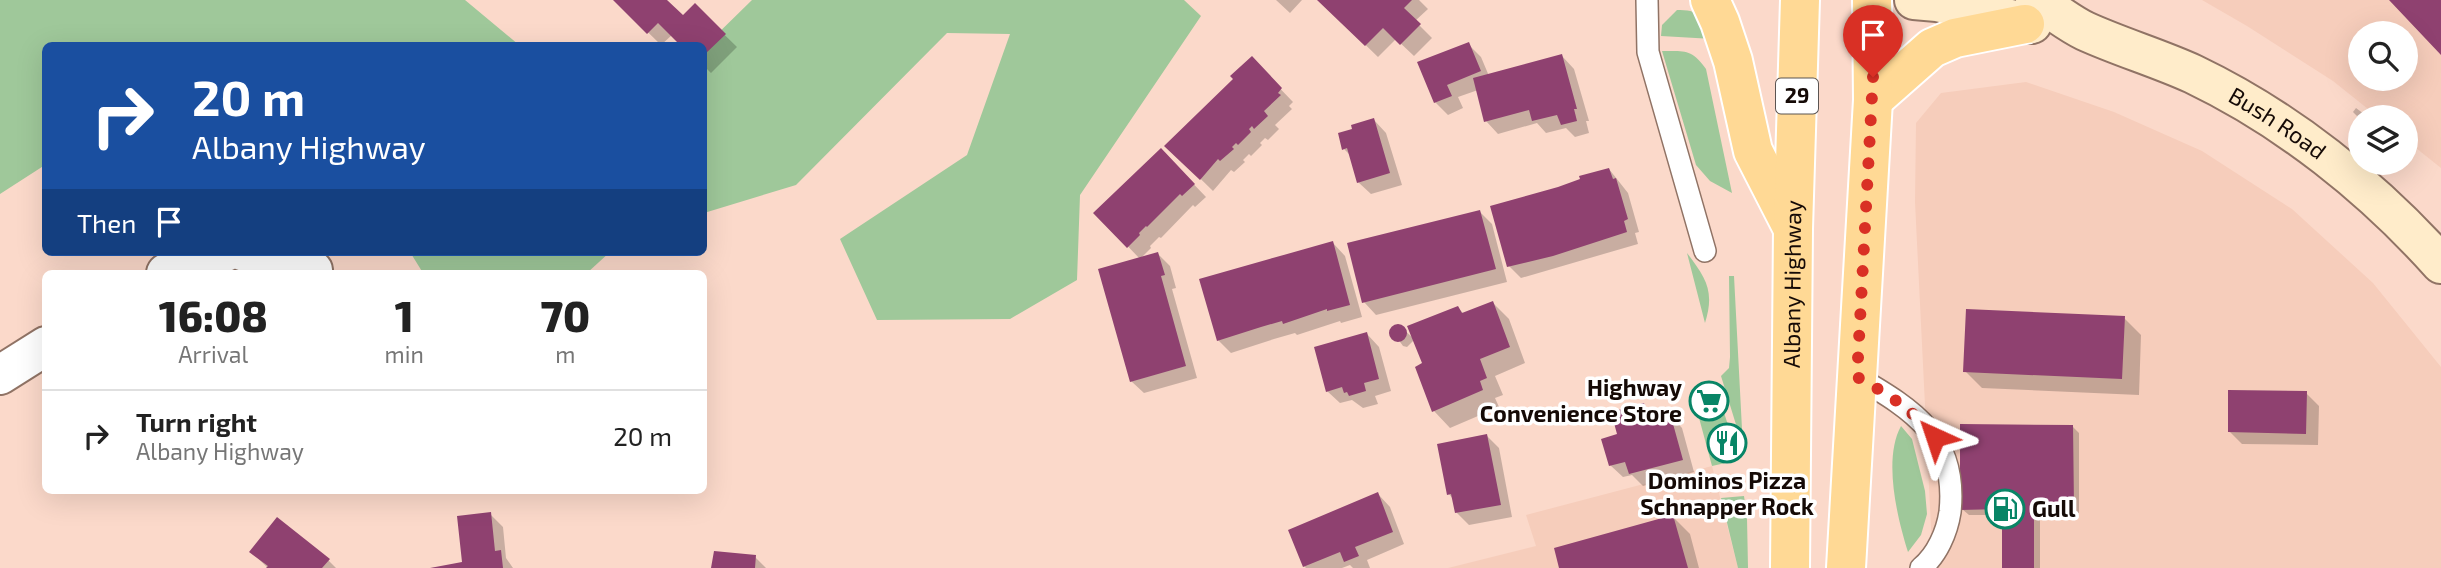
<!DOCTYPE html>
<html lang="en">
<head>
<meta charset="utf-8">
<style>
  :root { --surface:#fff; --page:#f6f6f6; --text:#222; --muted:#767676; --line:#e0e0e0 }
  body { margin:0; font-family:"Exo 2",sans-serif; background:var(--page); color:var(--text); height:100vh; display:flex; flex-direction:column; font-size:26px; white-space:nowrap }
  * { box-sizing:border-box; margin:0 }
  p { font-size:23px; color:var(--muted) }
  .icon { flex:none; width:38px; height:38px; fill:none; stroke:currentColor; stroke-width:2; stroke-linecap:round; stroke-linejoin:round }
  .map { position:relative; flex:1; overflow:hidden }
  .details { position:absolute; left:42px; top:270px; width:665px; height:224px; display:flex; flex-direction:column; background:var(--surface); border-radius:10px; box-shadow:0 7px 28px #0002 }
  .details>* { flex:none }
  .guide { position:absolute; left:42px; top:42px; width:665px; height:214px; border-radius:10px; box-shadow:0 7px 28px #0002; background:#1a4fa0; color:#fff; overflow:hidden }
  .fabs { position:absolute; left:2348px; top:21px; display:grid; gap:14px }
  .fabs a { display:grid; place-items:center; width:70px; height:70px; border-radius:50%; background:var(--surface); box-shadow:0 7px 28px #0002; font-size:35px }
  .pin { position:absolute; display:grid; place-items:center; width:60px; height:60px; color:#fff; margin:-72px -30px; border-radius:50% 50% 50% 0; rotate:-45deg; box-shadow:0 0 7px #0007 }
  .pin .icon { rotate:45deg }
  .me { position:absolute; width:77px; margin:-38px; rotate:318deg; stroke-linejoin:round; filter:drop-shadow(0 0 5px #0008) }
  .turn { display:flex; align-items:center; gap:24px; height:147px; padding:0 35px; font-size:32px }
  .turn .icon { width:91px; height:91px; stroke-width:2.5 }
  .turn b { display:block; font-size:49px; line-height:60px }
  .then { display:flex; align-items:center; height:66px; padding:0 35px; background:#0003; gap:14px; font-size:26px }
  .eta { display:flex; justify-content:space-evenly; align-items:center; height:119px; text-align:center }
  .eta b { font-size:42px; font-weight:800; line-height:49px }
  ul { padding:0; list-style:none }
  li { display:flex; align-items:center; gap:21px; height:91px; padding:0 35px; border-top:2px solid var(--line) }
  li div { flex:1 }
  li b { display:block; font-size:26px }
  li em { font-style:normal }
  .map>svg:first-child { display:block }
</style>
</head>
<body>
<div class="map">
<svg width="2441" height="568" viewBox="0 0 2441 568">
  <rect width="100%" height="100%" fill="#fbd9ca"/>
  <path fill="#f6cdbb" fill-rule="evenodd" d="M2202,0h239v168l-35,-28v-23h-28l-45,-36 -86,-55zM2361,33h45v46h-45z
    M2026,82l88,30 88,39 90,58 81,74 68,84v201h-508l-18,-366 1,-79 25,-30z
    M1712,466l26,102h-290l88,-22 -10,-31z"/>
  <path fill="#9fc89a" d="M0,0h465l54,45h15l-488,1 -1,119 -45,29z
    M752,0h432l17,16 -121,179 -3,85 -67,39 -133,1 -37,-81 127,-84 43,-121 -63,-1 -151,152 -92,28v-166z
    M1677,10c25,-1 25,10 36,29l-52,-3 1,-11z
    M1662,51c23,0 30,-2 44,18l26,124 -22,-12 -14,-16z
    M410,252h200l-23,21h-164z
    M1687,253c19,25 28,38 18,70z
    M1729,276h5l8,153 -4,2 -17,-55 8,-8 1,-11z
    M1715,384l24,76 -27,6 -17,-63 12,-9z
    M1901,426l11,13 13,52 2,23 -6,21 -13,17c-11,-35 -25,-93 -7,-126z
    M1744,496l3,22 1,50h-10l-17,-70z"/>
  <path fill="#0003" d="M615,0h50l18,18 12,-12 42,41 -26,26 -7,-7v-20l-32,-11 -11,10z
    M1276,0h26l-12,13z
    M1319,0h100l9,9 -13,12 17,17 -18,18 -18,-17 -18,18z
    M1468,44l13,13 8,19 73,-20 12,13 15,52h-3l3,12 -14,4 -9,-9 -20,5 -9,-10 -39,11 -12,-13 -8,-31 -20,7 5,11 -15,7 -13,-13z
    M1252,59l41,43 -4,4 3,3 -17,16 4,4 -11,11 -3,-2 -5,5 2,2 -11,11 -2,-2 -6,6 2,2 -11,10 -3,-2 -18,21 -46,-45 69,-66z
    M2356,108l12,9 -9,1 -6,-6z
    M1374,120l12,13 16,52 -31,9 -13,-12 -7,-26 -7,-7z
    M1161,150l45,47 -11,10 -2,-2 -32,33 -2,-1 -9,9 1,2 -11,11 18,-5 12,12 6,22 -4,1 25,89 -53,15 -13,-12 9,-122 -44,-46z
    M1609,169l19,24 11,39 -4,1 3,11 -117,34 -12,-12 50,-77z
    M1480,212l12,12 15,58 -131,33 -12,-13z
    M1333,243l12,13 17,61 -21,6 -1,-2 -43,14 -2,-2 -21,6 -43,14 -13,-13z
    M1493,303l16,16 16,44 -30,13 8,19 -8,3 4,9 -49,21 -16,-17 -10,-47 -10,-24 -7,7 -4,-1 -11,-15 2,-4 6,-1 13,12 45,-30 6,6z
    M2124,318l17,17 -2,60 -157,-7 -17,-17z
    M1367,334l12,13 12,44 -16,5 3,8 -15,4 -11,-8 -12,3 -13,-12z
    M2306,393l13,13 -1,39 -76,-1 -13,-13z
    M1643,405l13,14 14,-4 12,13 12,44 -51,14 -11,-11 -9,2 -13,-12 9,-29z
    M2073,427l6,6v80l-39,-1v56h-36v-53h-35l-7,-6z
    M1487,436l12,12 13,69 -43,8 -13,-13 -3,-13 -4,-5z
    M1378,494l12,13 14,37 -37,16 3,8h-17l-3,-3 -8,3h-36l-2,-2z
    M490,514l13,13 3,31 7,10h-81l32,-4z
    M1673,517l17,17 9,34h-138z
    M251,552l77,8 8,8h-68z
    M755,557l11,11h-53z"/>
  <path fill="#8f4170" d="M613,0h54l16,15 12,-12 31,31 -22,21v-9h-23l-23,-23 -11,11z
    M1317,0h95l-8,8 17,16 -21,21 -17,-17 -18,18z
    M2389,0h52v55z
    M1469,42l12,29 -34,14 5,11 -18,7 -17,-41z
    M1562,54l15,55h-3l3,12 -16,4 -4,-10 -25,6 -3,-11 -45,12 -11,-44z
    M1252,56l30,32 -4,5 3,2 -17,16 4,5 -14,13 -2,-3 -3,3 2,3 -13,13 -2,-2 -4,4 2,2 -14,12 -2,-2 -18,21 -36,-34 69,-67 -3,-3z
    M1374,118l16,55 -33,10 -10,-35 -5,2 -4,-17 14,-4 -1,-4z
    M1161,148l34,36 -13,12 -2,-2 -33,33 -1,-1 -7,7 1,2 -13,13 -34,-35z
    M1609,168l4,11 3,-1 5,17 7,24 -4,2 3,11 -74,24 -46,11 -17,-61 68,-19 22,-8 -1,-3z
    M1480,210l16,59 -134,34 -15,-60z
    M1333,241l17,64 -23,6v-2l-44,15 -1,-3 -21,6 -44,14 -18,-62z
    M1158,252l7,23 -4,1 25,90 -56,16 -32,-113z
    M1493,301l17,46 -30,12 7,19 -7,3 3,9 -51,22 -17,-45 7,-4 -15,-37 51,-20 4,7z
    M1966,309l159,7 -3,63 -159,-7z
    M1389 333a9 9 0 1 1 18 0a9 9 0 1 1-18 0Z
    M1367,332l12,47 -15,4 2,8 -17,5 -2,-4 -3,1 -2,-6 -16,5 -12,-45z
    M2228,390l79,1 -1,43 -78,-2z
    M1644,403l4,17 22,-7 13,47 -54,14 -4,-12 -16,4 -8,-27 16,-5 -6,-22z
    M1960,424l113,1 1,82h-40v61h-32v-59l-42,1z
    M1487,434l14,71 -46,8 -4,-19 -4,1 -10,-51z
    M1378,492l15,40 -38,15 4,9 -15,6 -4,-10 -37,15 -15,-37z
    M491,512l4,39 6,-1 2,18h-73l32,-6 -5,-46z
    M1673,515l15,53h-129l-5,-20z
    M277,517l53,42 -8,9h-56l2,-2 -19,-14z
    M714,551l42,4 -1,13h-44z"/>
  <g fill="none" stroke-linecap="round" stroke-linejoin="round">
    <defs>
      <path id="lane" d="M1647,0l1,52 57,199
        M1857,377c57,33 101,61 93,135 -3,20 -13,43 -29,56"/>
      <path id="street" d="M244,252l18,1 51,17
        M166,273l36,-17 24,-4
        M0,375l46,-29"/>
      <g id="secondary">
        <path d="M1914,0l23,2 95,22"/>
        <path id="s1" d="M2035,0c17,9 33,23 50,31 35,16 73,27 108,43 94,45 179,113 248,190"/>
      </g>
      <g id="primary">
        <path d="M1710,0l10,22 13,39 20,90 39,76"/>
        <path d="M1873,100l59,-52 23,-10 70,-14"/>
        <path id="s2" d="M1790,568l3,-339 7,-229"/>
        <path d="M1846,568l27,-468 -1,-100"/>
      </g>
    </defs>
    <use href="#lane" stroke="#907365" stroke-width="24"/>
    <use href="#street" stroke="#907365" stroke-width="42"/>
    <use href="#secondary" stroke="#907365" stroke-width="42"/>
    <use href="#primary" stroke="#fff" stroke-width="42"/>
    <use href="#lane" stroke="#fff" stroke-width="21"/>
    <use href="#street" stroke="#fff" stroke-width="38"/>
    <use href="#secondary" stroke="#ffecca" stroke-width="38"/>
    <use href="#primary" stroke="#ffd995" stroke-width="38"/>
  </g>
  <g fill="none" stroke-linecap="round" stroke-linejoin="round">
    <path stroke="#d93025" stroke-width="12" stroke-dasharray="0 21.6" d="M1873,77l-16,300c34,19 52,30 78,60"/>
  </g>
  <defs>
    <symbol id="supermarket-ring" viewBox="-11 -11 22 22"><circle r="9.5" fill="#fff" stroke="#088566" stroke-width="1.5"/><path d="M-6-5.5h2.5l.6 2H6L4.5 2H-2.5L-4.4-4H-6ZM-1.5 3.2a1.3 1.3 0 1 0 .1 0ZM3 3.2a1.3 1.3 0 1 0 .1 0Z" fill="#088566"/></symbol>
    <symbol id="restaurant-ring" viewBox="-11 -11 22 22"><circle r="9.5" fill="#fff" stroke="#088566" stroke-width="1.5"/><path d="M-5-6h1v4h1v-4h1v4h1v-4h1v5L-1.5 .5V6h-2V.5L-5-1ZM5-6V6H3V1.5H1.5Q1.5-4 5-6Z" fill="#088566"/></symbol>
    <symbol id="fuel-ring" viewBox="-11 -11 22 22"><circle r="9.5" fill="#fff" stroke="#088566" stroke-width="1.5"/><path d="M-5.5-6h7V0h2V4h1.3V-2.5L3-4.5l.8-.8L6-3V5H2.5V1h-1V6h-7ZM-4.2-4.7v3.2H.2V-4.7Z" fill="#088566"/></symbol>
  </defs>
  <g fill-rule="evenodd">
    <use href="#supermarket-ring" x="1687" y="379" width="44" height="44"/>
    <use href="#restaurant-ring" x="1705" y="421" width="44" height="44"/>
    <use href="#fuel-ring" x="1983" y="487" width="44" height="44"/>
  </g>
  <g text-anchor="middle" stroke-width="7" stroke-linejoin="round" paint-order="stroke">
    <rect fill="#fff" stroke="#5b5451" stroke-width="2" x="1776" y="78.5" width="42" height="35" rx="5"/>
    <g font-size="21" font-weight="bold" fill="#150a06">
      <text x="1797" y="103">29</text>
    </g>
    <g font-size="23" fill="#150a06" stroke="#fff">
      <text dy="8" stroke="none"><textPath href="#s1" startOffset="273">Bush Road</textPath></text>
      <text dy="8" stroke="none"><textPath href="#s2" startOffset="284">Albany Highway</textPath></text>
    </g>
    <g font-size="23" font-weight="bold" fill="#150a06" stroke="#fff" text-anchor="end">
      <text x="1682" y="396">Highway<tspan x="1682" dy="26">Convenience Store</tspan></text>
      <text x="1727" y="489" text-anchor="middle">Dominos Pizza<tspan x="1727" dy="26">Schnapper Rock</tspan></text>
      <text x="2032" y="517" text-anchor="start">Gull</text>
    </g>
  </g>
</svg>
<div class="fabs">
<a><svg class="icon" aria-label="search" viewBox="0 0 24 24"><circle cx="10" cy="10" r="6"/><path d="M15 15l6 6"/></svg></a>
<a><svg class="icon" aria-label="layers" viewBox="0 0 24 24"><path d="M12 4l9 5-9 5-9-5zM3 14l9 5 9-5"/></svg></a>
</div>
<div class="pin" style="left:1873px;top:77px;background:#d93025"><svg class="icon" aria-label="arrive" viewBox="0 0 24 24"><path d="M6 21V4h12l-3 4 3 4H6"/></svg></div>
<svg class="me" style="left:1935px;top:437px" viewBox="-20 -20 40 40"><path d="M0-17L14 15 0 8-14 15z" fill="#d93025" stroke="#fff" stroke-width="4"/></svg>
<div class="guide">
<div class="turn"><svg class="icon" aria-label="right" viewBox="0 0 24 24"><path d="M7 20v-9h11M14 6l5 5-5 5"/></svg><div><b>20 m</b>Albany Highway</div></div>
<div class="then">Then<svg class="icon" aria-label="arrive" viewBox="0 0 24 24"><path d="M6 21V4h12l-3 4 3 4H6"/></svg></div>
</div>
<section class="details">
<div class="eta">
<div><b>16:08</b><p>Arrival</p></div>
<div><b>1</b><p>min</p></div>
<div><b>70</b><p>m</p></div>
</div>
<ul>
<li><svg class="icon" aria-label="right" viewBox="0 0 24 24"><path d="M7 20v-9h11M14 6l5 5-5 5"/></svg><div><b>Turn right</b><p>Albany Highway</p></div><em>20 m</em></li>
</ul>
</section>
</div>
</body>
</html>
